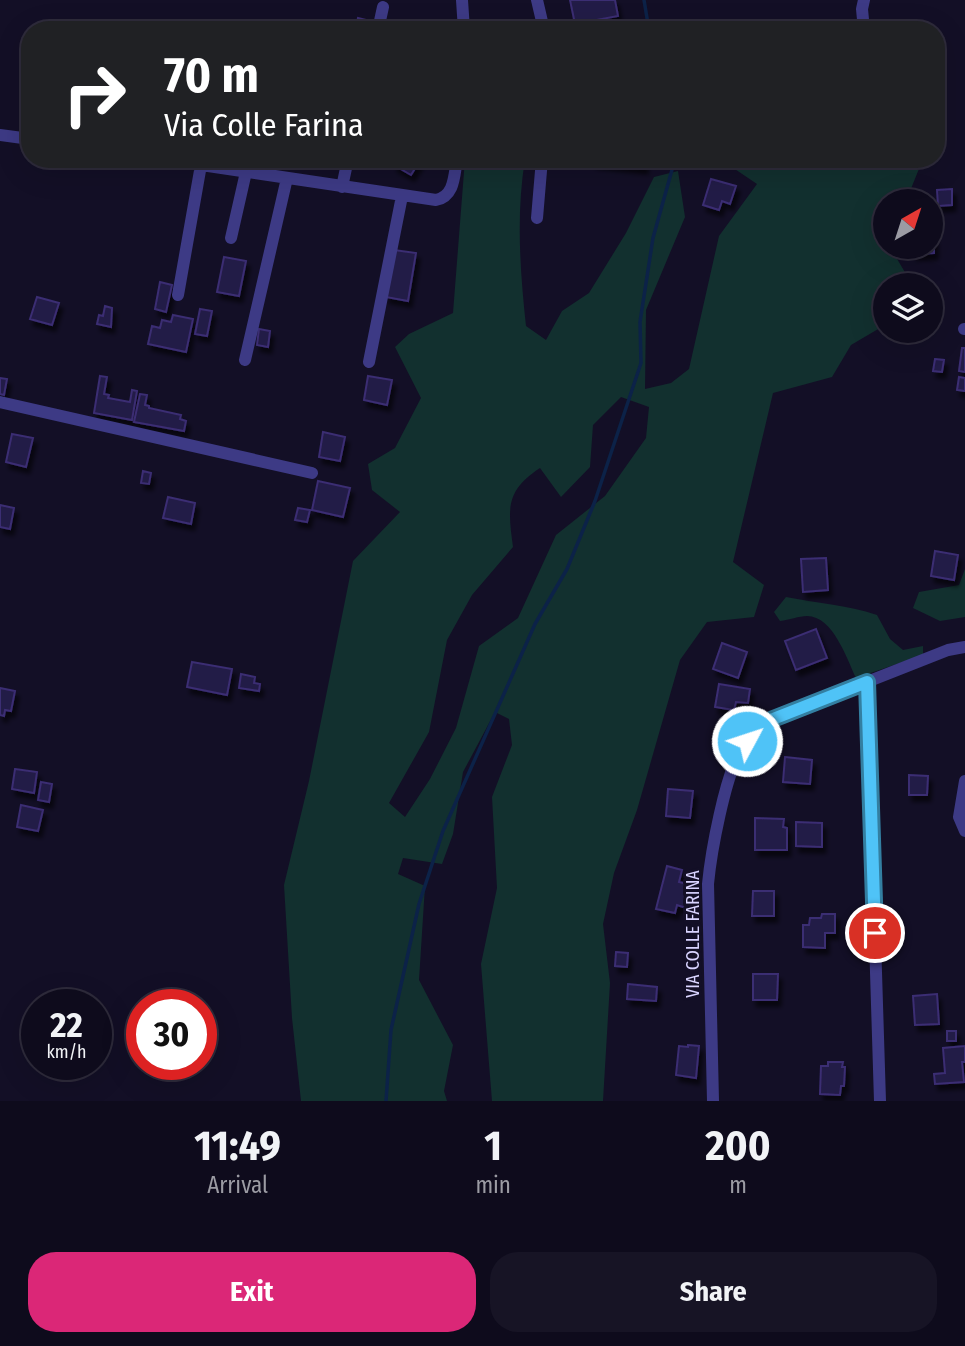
<!DOCTYPE html>
<html lang="en">
<head>
<meta charset="utf-8">
<style>
  :root { --surface:#0e0b1c; --page:#171425; --text:#f1f3f6; --muted:#9b9ba3; --line:#2e2b3b; --accent:#db2777 }
  body { margin:0; font-family:"Fira Sans Condensed",sans-serif; background:var(--page); color:var(--text); height:100vh; display:flex; flex-direction:column; font-size:26px; white-space:nowrap }
  * { box-sizing:border-box; margin:0 }
  p { font-size:23px; color:var(--muted) }
  .icon { flex:none; width:38px; height:38px; fill:none; stroke:currentColor; stroke-width:2; stroke-linecap:round; stroke-linejoin:round }
  .map { position:relative; height:1101px; overflow:hidden }
  .sheet { display:flex; flex-direction:column; background:var(--surface); flex:1 }
  .sheet>* { flex:none }
  .top-card { position:absolute; left:21px; top:21px; width:924px; height:147px; border-radius:28px; box-shadow:0 7px 28px #0002,0 0 0 2px var(--line); background:#202124; color:#fff; overflow:hidden }
  .needle { width:46px; rotate:39deg }
  .tools { position:absolute; left:873px; top:189px; display:grid; gap:14px }
  .tools a { display:grid; place-items:center; width:70px; height:70px; border-radius:50%; background:var(--surface); box-shadow:0 7px 28px #0002,0 0 0 2px var(--line); font-size:35px }
  .speed { position:absolute; left:21px; top:989px; display:flex; gap:14px; font-size:35px; font-weight:700; text-align:center }
  .speed>* { display:grid; place-content:center; width:91px; height:91px; border-radius:50%; background:var(--surface); box-shadow:0 7px 28px #0002,0 0 0 2px var(--line); line-height:1 }
  .speed small { font-size:18px; font-weight:400 }
  .speed .limit { border:10px solid #d22; background:#fff; color:#111 }
  .pin { position:absolute; display:grid; place-items:center; width:60px; height:60px; color:#fff; margin:-30px; border:4px solid #fff; border-radius:50%; box-shadow:0 2px 7px #0007 }
  .me { position:absolute; width:77px; margin:-38px; rotate:50deg; stroke-linejoin:round; filter:drop-shadow(0 0 5px #0008) }
  .turn { display:flex; align-items:center; gap:24px; height:147px; padding:0 28px; font-size:32px }
  .turn .icon { width:91px; height:91px; stroke-width:2.5 }
  .turn b { display:block; font-size:49px; line-height:60px }
  .eta { display:flex; justify-content:space-evenly; align-items:center; height:119px; text-align:center }
  .eta b { font-size:42px; font-weight:700; line-height:49px }
  .cta { display:flex; gap:14px; margin-top:auto; padding:14px 28px }
  .cta a { flex:1; height:80px; border-radius:28px; background:var(--accent); color:#fff; font-size:28px; font-weight:700; line-height:80px; text-align:center }
  .cta a+a { background:var(--page); color:var(--text) }
  .map>svg:first-child { display:block }
</style>
</head>
<body>
<div class="map">
<svg width="965" height="1101" viewBox="0 0 965 1101">
  <defs>
    <filter id="shadow"><feDropShadow dx="3.5" dy="6" stdDeviation="2" flood-color="#0009"/></filter>
  </defs>
  <rect width="100%" height="100%" fill="#130f26"/>
  <path fill="#12302f" fill-rule="evenodd" d="M465,159h60c-9,56 -5,111 1,167l20,14 16,-29 27,-18 37,-60 28,-56 24,-6 7,46 -39,93 -1,79 26,-6 18,-14 30,-133 38,-52 -37,-25h203l-17,42h-20v46h4l16,27 -2,11h-18l-1,40 -34,20 -19,32 -59,16 -40,169 31,23 -10,32 -47,5 -27,38 -43,150 -23,63 -11,51 7,59 -7,118h-111l-11,-137 16,-76 -5,-91 20,-52 -3,-26 -14,-7 -32,60 -10,62 -11,30 -39,-6 -5,16 27,12 -6,94 34,65 -9,46 3,10h-146l-9,-83 -8,-133 25,-104 44,-220 47,-49 -28,-22 -4,-26 27,-16 26,-50 -26,-51 14,-13 44,-21zM621,397l28,10 -3,31 -41,58 -49,39 -38,83 -39,28 -23,82 -26,51 -25,38 -16,-14 40,-71 18,-92 25,-45 41,-48c-5,-38 -8,-56 27,-79l21,29 29,-30 3,-42z
    M965,569v48l-25,4 -27,-13 6,-16 40,-7z
    M786,597c30,6 61,8 91,18l13,24 13,11 20,-4v9l-67,23c-9,-19 -23,-62 -49,-62 -8,0 -18,4 -27,5l-6,-9z"/>
  <g fill="none" stroke-linecap="round" stroke-linejoin="round">
    <path stroke="#0c2248" stroke-width="3.5" d="M644,0l5,30
      M386,1101l5,-71 28,-126 24,-73 92,-207 32,-55 28,-68 46,-138 -1,-41 13,-84 22,-79"/>
  </g>
  <path fill="#241b47" stroke="#3b2d73" stroke-width="2" filter="url(#shadow)" d="M570,0h45l3,16 -43,8z
    M358,18l12,3 -2,9h-21l2,-9 8,2z
    M397,159h24l-10,16 -17,-10z
    M593,159h52l-1,9 -51,-6z
    M711,179l25,7 -6,18 -8,-3 -3,9 -16,-5z
    M952,189v16l-14,1 -1,-16z
    M934,238v15l-20,1 -1,-7h18v-8z
    M394,250l22,3 -8,48 -22,-4z
    M224,257l22,4 -7,35 -22,-4z
    M160,282l12,3 -6,27 -11,-3z
    M37,297l22,6 -7,22 -22,-6z
    M105,306l7,2 -1,19 -14,-3 2,-9 4,1z
    M200,309l12,2 -5,25 -12,-2z
    M173,315l20,4 -7,33 -38,-8 4,-18 8,2 2,-8 9,2z
    M259,329l11,2 -2,16 -11,-2z
    M962,348h3v24l-6,-1z
    M935,359l9,1 -2,12 -9,-1z
    M100,376l7,1 -3,17 5,1 -1,3 22,4 2,-12 5,1 -5,29 -38,-7z
    M368,376l24,4 -5,25 -23,-5z
    M959,377l6,1v13l-8,-1z
    M0,378l7,1 -3,16 -4,-1z
    M140,394l7,1 -2,10 4,1v2l32,7 -1,4 6,2 -2,10 -50,-9z
    M323,432l22,5 -5,24 -21,-4z
    M12,434l21,4 -7,29 -20,-5z
    M143,471l8,2 -2,11 -8,-1z
    M318,481l32,7 -7,29 -31,-7z
    M168,497l27,6 -4,21 -28,-6z
    M0,505l14,3 -4,21 -10,-2z
    M298,508l12,2 -3,12 -12,-2z
    M935,551l23,4 -4,25 -23,-4z
    M826,558l2,32 -25,2 -2,-33z
    M816,629l11,29 -31,12 -11,-29z
    M722,643l25,9 -9,26 -25,-9z
    M192,662l40,7 -5,26 -40,-8z
    M241,674l14,3 -1,6 6,1 -1,7 -20,-3z
    M719,684l31,5 -2,14 -12,-1 -2,8 -19,-3z
    M0,688l15,3 -4,20 -6,-1 -1,6 -4,-1z
    M785,757l27,3 -2,24 -27,-2z
    M15,769l22,3 -3,21 -22,-4z
    M909,775l19,1 -1,19h-18z
    M41,782l11,2 -3,18 -11,-2z
    M668,789l25,2 -3,27 -24,-2z
    M21,805l22,5 -5,21 -21,-4z
    M755,818l29,1 -1,8 4,1v22h-32z
    M796,822l26,1v24l-26,-1z
    M667,866l15,4 -3,12 13,3 -6,23 -9,-3 -2,8 -19,-4z
    M753,891h21v25h-22z
    M822,914h13v19h-10v15l-22,-1v-22h6l1,-7h11z
    M616,952l12,1 -1,14 -12,-1z
    M753,974h25l-1,26h-24z
    M628,984l29,3 -1,14 -29,-2z
    M937,994l2,30 -24,1 -2,-29z
    M947,1031h9v10h-9z
    M688,1045l11,1 -3,32 -20,-3 3,-29 9,1z
    M965,1046v16h-3l2,20 -29,2 -1,-10 11,-1 -2,-25z
    M828,1062h15l-1,5h3l-1,19h-3l-1,9 -20,-1 1,-28h7z"/>
  <g fill="none" stroke-linecap="round" stroke-linejoin="round">
    <path stroke="#3d3a85" stroke-width="12" d="M462,0l2,30
      M537,0l7,30
      M864,0l-2,9 2,21
      M378,30l5,-23
      M0,135l30,4
      M161,159l275,41c19,-4 18,-25 21,-41
      M342,187l6,-28
      M537,218l5,-59
      M231,238l15,-66
      M178,295l23,-130
      M964,329h1
      M245,360l42,-182
      M369,362l33,-166
      M0,402l312,71
      M867,682l13,419
      M965,781l-6,36 6,14
      M713,1101l-5,-217c3,-32 17,-108 33,-134 8,-13 19,-23 32,-31l175,-69 17,-3"/>
  </g>
  <g fill="none" stroke-linecap="round" stroke-linejoin="round">
    <defs>
      <path id="route" d="M747,741l15,-15 11,-7 94,-37 8,251"/>
    </defs>
    <use href="#route" stroke="#337fa1" stroke-width="18"/>
    <use href="#route" stroke="#4fc3f7" stroke-width="12"/>
  </g>
  <g text-anchor="middle" stroke-width="6" stroke-linejoin="round" paint-order="stroke">
    <g font-size="18" fill="#d9d4ff" stroke="#130f26">
      <text transform="translate(693 934) rotate(-90)" y="6">VIA COLLE FARINA</text>
    </g>
  </g>
</svg>
<div class="tools">
<a><svg class="needle" viewBox="-14 -14 28 28"><path d="M0-13l5 13h-10z" fill="#e53935"/><path d="M0 13l5-13h-10z" fill="#9b9ba3"/></svg></a>
<a><svg class="icon" aria-label="layers" viewBox="0 0 24 24"><path d="M12 4l9 5-9 5-9-5zM3 14l9 5 9-5"/></svg></a>
</div>
<div class="speed"><div>22<small>km/h</small></div><div class="limit">30</div></div>
<div class="pin" style="left:875px;top:933px;background:#d93025"><svg class="icon" aria-label="arrive" viewBox="0 0 24 24"><path d="M6 21V4h12l-3 4 3 4H6"/></svg></div>
<svg class="me" style="left:747px;top:741px" viewBox="-20 -20 40 40"><circle r="17" fill="#4fc3f7" stroke="#fff" stroke-width="3"/><path d="M0-11L8 9 0 5-8 9z" fill="#fff"/></svg>
<div class="top-card">
<div class="turn"><svg class="icon" aria-label="right" viewBox="0 0 24 24"><path d="M7 20v-9h11M14 6l5 5-5 5"/></svg><div><b>70 m</b>Via Colle Farina</div></div>
</div>
</div>
<section class="sheet">
<div class="eta">
<div><b>11:49</b><p>Arrival</p></div>
<div><b>1</b><p>min</p></div>
<div><b>200</b><p>m</p></div>
</div>
<div class="cta"><a>Exit</a><a>Share</a></div>
</section>
</body>
</html>
